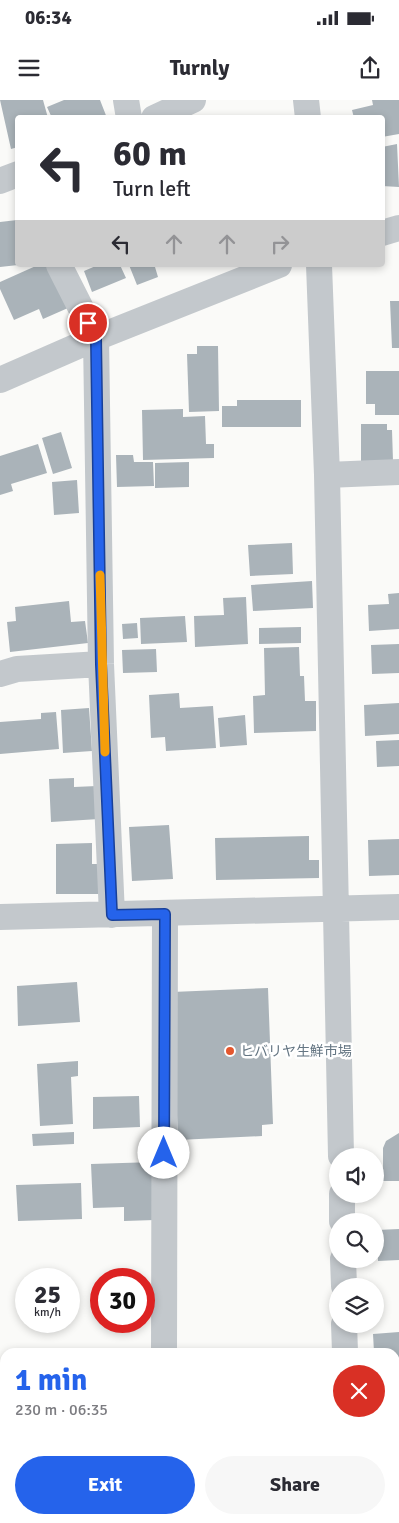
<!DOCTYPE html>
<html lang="en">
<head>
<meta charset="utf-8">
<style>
  :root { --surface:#fff; --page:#f7f7f7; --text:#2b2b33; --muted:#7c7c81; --accent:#2563eb }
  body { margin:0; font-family:Signika,"Noto Sans JP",sans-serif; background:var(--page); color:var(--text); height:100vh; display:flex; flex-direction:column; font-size:19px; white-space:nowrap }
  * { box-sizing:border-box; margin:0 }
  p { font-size:16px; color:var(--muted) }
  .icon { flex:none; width:28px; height:28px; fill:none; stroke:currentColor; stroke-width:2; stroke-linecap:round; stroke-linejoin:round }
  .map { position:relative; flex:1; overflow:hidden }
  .panel { position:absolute; left:0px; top:1248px; width:400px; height:176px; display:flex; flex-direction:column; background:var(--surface); border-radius:15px 15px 0 0; box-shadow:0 2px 8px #0003 }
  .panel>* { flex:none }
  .top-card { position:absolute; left:15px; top:15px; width:370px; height:152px; border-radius:5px; box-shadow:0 2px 8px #0003; background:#fff; color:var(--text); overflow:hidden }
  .controls { position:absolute; left:329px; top:1048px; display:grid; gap:10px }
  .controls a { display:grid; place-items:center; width:55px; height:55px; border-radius:50%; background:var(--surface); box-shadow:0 2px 8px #0003; font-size:25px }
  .speed { position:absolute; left:15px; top:1168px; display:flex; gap:10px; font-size:25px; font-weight:700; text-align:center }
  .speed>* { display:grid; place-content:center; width:65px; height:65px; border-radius:50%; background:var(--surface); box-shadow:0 2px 8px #0003; line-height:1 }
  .speed small { font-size:12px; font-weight:400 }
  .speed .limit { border:8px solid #d22; background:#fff; color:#111 }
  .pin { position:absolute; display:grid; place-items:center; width:42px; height:42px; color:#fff; margin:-21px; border:2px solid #fff; border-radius:50%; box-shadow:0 1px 5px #0007 }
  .me { position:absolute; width:55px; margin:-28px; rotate:0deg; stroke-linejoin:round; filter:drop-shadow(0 0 4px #0008) }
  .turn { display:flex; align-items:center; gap:18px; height:105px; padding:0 15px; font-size:22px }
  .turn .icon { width:65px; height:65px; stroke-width:2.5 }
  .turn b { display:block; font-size:35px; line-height:42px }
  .lanes { display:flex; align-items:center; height:48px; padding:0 15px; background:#0003; justify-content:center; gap:25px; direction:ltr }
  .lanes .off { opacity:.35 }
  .round { display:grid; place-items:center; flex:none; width:52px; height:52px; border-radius:26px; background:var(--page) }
  .headline { display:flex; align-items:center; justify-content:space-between; height:85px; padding:0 15px }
  h1 { font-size:30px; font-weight:800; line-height:38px; color:var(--accent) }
  .primary-button { display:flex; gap:10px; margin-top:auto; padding:10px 15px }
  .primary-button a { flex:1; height:58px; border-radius:30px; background:var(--accent); color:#fff; font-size:20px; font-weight:800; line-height:58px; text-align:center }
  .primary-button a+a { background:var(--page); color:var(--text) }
  .status { display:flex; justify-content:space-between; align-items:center; height:35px; padding:0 25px; background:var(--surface); direction:ltr }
  .status svg { height:14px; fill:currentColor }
  header { display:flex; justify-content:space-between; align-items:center; height:65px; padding:0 15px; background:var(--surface); font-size:22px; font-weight:800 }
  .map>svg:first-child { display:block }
</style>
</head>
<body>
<div class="status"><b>06:34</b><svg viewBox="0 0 49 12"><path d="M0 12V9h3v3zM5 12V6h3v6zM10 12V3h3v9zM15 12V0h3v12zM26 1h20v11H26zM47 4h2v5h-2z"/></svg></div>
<header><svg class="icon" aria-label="menu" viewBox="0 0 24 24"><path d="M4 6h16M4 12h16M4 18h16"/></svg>Turnly<svg class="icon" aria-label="share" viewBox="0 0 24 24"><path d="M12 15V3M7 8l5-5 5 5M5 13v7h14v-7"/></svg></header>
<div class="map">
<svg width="399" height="1423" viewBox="0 0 399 1423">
  <rect width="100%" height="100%" fill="#fafaf8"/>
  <path fill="#aab3b9" d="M0,0h43l5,18h-30v29l-7,2z
    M64,0h36l7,18h-55l-5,-11z
    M372,0h27v34l-17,3v-19h-28l-2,-8 21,-5z
    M397,44l2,43 -17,-1v-39z
    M17,120l1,45 -18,2v-45z
    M38,165h12l18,43 -25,11 -4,-10 -25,11 -14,-31v-7z
    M98,165h22l6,13 -34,14 -8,-21z
    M129,165h30l-4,2 3,10 -21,8z
    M390,201h9v47h-7z
    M197,246h21l1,65 -30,1 -2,-58h10z
    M366,271h33v44h-24v-11h-9z
    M237,300h64v27h-79v-21h15z
    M183,309v8l22,-1 1,28h8v14l-71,2 -1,-50z
    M361,324h26v6h5l1,31h-32z
    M61,332l11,36 -19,6 -11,-36z
    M38,344l9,29 -36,11 2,7 -13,4v-39z
    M116,355h17l1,7h19l1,24 -37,1z
    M189,362v25l-34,1v-25z
    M77,380l2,33 -25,2 -2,-33z
    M292,443l1,31 -43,2 -2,-31z
    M312,481l1,27 -60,3 -2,-26z
    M399,493v36l-30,2 -1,-26 21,-1 -1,-10z
    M246,497l2,47 -53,3 -1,-31 30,-1 -1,-17z
    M69,501l2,21 14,-1 3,22 -78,9 -3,-30 9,-1 -1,-14z
    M185,516l2,26 -46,2 -1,-26z
    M137,523l1,15 -15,1 -1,-15z
    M301,527v16l-42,1v-16z
    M399,544v29l-27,1 -1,-29z
    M299,547l1,29h4l1,25h11v30l-62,2 -1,-37 12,-1 -1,-47z
    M156,549l1,23 -34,1 -1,-23z
    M179,593l1,15 33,-2 3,42 -50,3 -1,-14 -14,1 -2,-43z
    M399,603v31l-34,2 -1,-31z
    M89,608l3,43 -29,2 -2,-43z
    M56,612l3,37 -59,5v-32l41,-3v-6z
    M245,615l2,30 -27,2 -2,-29z
    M399,640v26l-22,1 -1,-26z
    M74,678v9l23,-1 2,33 -48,3 -2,-43z
    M169,725l4,54 -41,2 -3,-54z
    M309,736v24h10v18l-103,2 -1,-42z
    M399,739v36l-30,1 -1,-36z
    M92,743v21h6v30h-42v-50z
    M77,882l3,40 -62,4 -1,-40z
    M268,888l5,136 -11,1v11l-84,4 -6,-148z
    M78,961v15l-7,1 2,47 -33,2 -3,-62z
    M139,996l1,31 -47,2v-32z
    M74,1032v12l-41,2 -1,-12z
    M399,1033v48h-16v-33l3,-7z
    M154,1062l1,58 -31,1v-14l-31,1 -2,-44z
    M81,1083l1,36 -64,2 -2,-36z
    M399,1129v31l-21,1 -1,-31z
    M399,1232v45h-4v-25h-21l-1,-18z
    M13,1419h133v4h-133z
    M211,1419h60v1l-60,1z"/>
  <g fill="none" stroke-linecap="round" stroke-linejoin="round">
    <path stroke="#c3c8cc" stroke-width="26" d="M126,0l3,18
      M306,0l2,18
      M154,18l39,-18
      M0,81l18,-7
      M382,133l17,-5
      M59,165l37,73 5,326 11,251
      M319,165l8,210 14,681
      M0,280l96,-42 183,-73
      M327,375l72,-3
      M0,574l17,-5 84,-5
      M0,817l399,-10
      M342,1094v27
      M343,1159l1,27
      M344,1224l1,28
      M164,1252l1,-438
      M0,1345h5
      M349,1419v4"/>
  </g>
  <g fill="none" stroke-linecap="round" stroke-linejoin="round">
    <defs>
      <path id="route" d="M88,223l8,15 5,326 11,251 53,-1 -1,239"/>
    </defs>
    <use href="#route" stroke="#184099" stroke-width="12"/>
    <use href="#route" stroke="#2563eb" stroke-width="9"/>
    <path stroke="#f59e0b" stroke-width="9" d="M100,475l5,177"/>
  </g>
  <circle fill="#e4572e" stroke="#fff" stroke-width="2" cx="230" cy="951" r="5"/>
  <g text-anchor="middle" stroke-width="5" stroke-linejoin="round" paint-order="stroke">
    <g font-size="14" fill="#657683" stroke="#fff" text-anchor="start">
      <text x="240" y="956">ヒバリヤ生鮮市場</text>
    </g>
  </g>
</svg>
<div class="controls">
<a><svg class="icon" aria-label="sound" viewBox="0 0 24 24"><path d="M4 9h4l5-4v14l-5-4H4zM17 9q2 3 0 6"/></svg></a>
<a><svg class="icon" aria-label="search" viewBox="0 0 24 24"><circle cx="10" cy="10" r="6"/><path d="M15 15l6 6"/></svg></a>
<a><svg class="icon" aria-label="layers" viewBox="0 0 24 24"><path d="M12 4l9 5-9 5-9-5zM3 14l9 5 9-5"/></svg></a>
</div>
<div class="speed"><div>25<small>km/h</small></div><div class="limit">30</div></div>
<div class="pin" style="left:88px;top:223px;background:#d93025"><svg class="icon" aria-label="arrive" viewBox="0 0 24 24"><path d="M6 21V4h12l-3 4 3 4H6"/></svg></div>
<svg class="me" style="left:164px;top:1053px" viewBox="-20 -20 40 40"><circle r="19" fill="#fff"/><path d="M0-13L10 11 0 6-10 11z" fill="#2563eb"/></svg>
<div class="top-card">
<div class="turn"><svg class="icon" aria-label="left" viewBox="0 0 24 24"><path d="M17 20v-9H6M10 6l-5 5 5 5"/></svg><div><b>60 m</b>Turn left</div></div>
<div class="lanes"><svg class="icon" aria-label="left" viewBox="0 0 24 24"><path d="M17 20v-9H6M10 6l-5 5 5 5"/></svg><svg class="icon off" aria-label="ahead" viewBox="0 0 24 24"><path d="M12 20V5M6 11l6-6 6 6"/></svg><svg class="icon off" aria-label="ahead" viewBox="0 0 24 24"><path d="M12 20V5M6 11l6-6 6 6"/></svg><svg class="icon off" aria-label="right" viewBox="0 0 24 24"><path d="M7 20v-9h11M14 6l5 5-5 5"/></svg></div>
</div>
<section class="panel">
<div class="headline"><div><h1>1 min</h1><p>230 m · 06:35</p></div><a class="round" style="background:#d93025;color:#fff"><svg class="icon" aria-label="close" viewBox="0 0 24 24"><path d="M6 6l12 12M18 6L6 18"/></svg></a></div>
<div class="primary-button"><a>Exit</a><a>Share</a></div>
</section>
</div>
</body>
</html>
